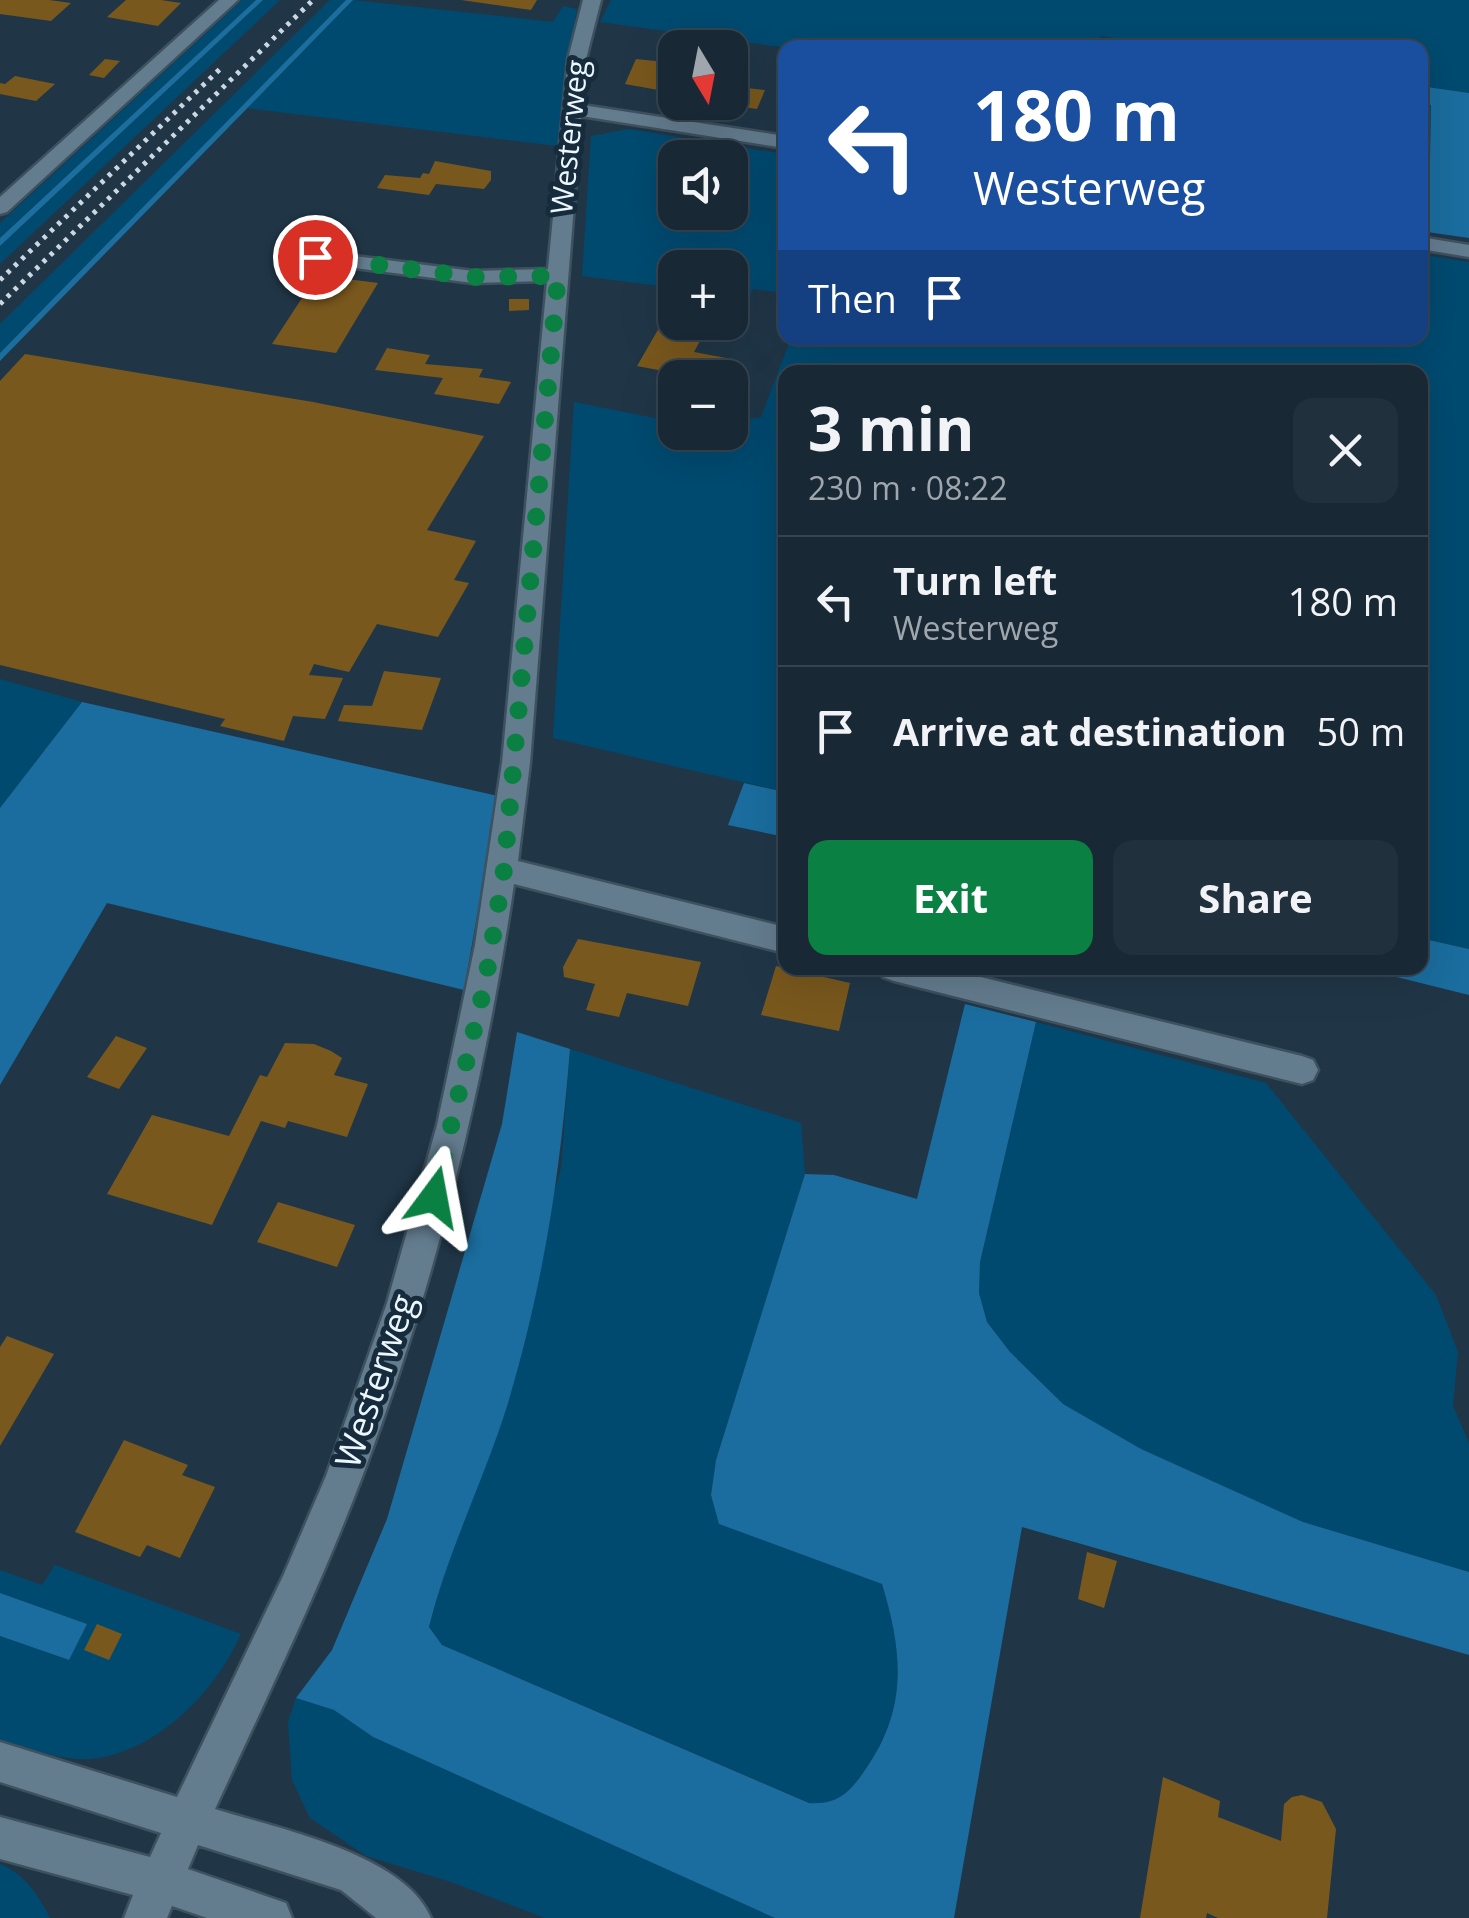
<!DOCTYPE html>
<html lang="en">
<head>
<meta charset="utf-8">
<style>
  :root { --surface:#182835; --page:#21303d; --text:#f1f3f6; --muted:#9fa6ad; --line:#364450; --accent:#0b8043 }
  body { margin:0; font-family:"Open Sans",sans-serif; background:var(--page); color:var(--text); height:100vh; display:flex; flex-direction:column; font-size:38px; white-space:nowrap }
  * { box-sizing:border-box; margin:0 }
  p { font-size:32px; color:var(--muted) }
  .icon { flex:none; width:55px; height:55px; fill:none; stroke:currentColor; stroke-width:2; stroke-linecap:round; stroke-linejoin:round }
  .map { position:relative; flex:1; overflow:hidden }
  .side { position:absolute; left:778px; top:365px; width:650px; height:610px; display:flex; flex-direction:column; background:var(--surface); border-radius:20px; box-shadow:0 10px 40px #0002,0 0 0 2px var(--line) }
  .side>* { flex:none }
  .banner { position:absolute; left:778px; top:40px; width:650px; height:305px; border-radius:20px; box-shadow:0 10px 40px #0002,0 0 0 2px var(--line); background:#1a4fa0; color:#fff; overflow:hidden }
  .needle { width:65px; rotate:170deg }
  .fabs { position:absolute; left:658px; top:30px; display:grid; gap:20px }
  .fabs a { display:grid; place-items:center; width:90px; height:90px; border-radius:20px; background:var(--surface); box-shadow:0 10px 40px #0002,0 0 0 2px var(--line); font-size:50px }
  .pin { position:absolute; display:grid; place-items:center; width:85px; height:85px; color:#fff; margin:-42px; border:5px solid #fff; border-radius:50%; box-shadow:0 2px 10px #0007 }
  .me { position:absolute; width:110px; margin:-55px; rotate:13deg; stroke-linejoin:round; filter:drop-shadow(0 0 8px #0008) }
  .turn { display:flex; align-items:center; gap:35px; height:210px; padding:0 30px; font-size:45px }
  .turn .icon { width:130px; height:130px; stroke-width:2.5 }
  .turn b { display:block; font-size:70px; line-height:85px }
  .then { display:flex; align-items:center; height:95px; padding:0 30px; background:#0003; gap:20px; font-size:38px }
  .round { display:grid; place-items:center; flex:none; width:105px; height:105px; border-radius:20px; background:var(--page) }
  .head { display:flex; align-items:center; justify-content:space-between; height:170px; padding:0 30px }
  h1 { font-size:60px; font-weight:700; line-height:75px }
  .cta { display:flex; gap:20px; margin-top:auto; padding:20px 30px }
  .cta a { flex:1; height:115px; border-radius:20px; background:var(--accent); color:#fff; font-size:40px; font-weight:700; line-height:115px; text-align:center }
  .cta a+a { background:var(--page); color:var(--text) }
  ul { padding:0; list-style:none }
  li { display:flex; align-items:center; gap:30px; height:130px; padding:0 30px; border-top:2px solid var(--line) }
  li div { flex:1 }
  li b { display:block; font-size:38px }
  li em { font-style:normal }
  .map>svg:first-child { display:block }
</style>
</head>
<body>
<div class="map">
<svg width="1469" height="1918" viewBox="0 0 1469 1918">
  <rect width="100%" height="100%" fill="#203647"/>
  <path fill="#004a70" fill-rule="evenodd" d="M242,0h14l-256,238v-15z
    M263,0h17l-280,264v-18z
    M330,0h16l-346,353v-29z
    M353,0l200,22 10,-16 14,3 -14,78 -5,59 -312,-38z
    M611,0h858v93l-49,-7v-38h-258l-60,-12 -4,12h-310l-188,-26z
    M1420,103l11,2 -2,105 -9,-1z
    M629,129l156,25v139l-32,-4 -4,9 -19,-2v-28h-55v20l-93,-12 9,-140zM675,158h55v54h-55z
    M1420,254l49,8v687l-49,-11v-566h-635v420l-232,-54 21,-336 101,20v10h55v-10l31,-5 30,-79h629z
    M0,679l82,23 -82,106z
    M1036,1022l230,61 170,212 22,57 -5,54 16,37v129l-166,-50 -163,-73 -78,-45 -52,-52 -23,-30 -8,-29 1,-31z
    M570,1049l231,74 4,51 -89,286 -5,35 9,29 162,60c21,68 26,125 -17,186 -15,22 -27,35 -55,33l-368,-158 -13,-19 132,-457z
    M55,1565l186,69c-26,60 -94,129 -165,125 -25,-2 -52,-13 -76,-19v-104l68,24 18,-36 -86,-31v-23l42,15z
    M296,1698l38,12 39,27 402,181h-230l-94,-36 -85,-26 -56,-38 -18,-38 -4,-58z
    M0,1864c24,9 39,32 50,54h-50z"/>
  <path fill="#1a6d9e" d="M1420,86l49,7v145l-49,-7v-22l9,1 2,-105 -11,-2z
    M82,702l416,94 -34,194 -357,-87 -107,182v-277z
    M744,783l41,9v45l-57,-12z
    M1420,938l49,11v46l-109,-27h60z
    M965,1004l71,18 -56,240 -1,31 8,29 23,30 53,52 78,45 162,73 166,50v83l-447,-128 -68,391h-179l-402,-181 -39,-27 -38,-12 36,-48 55,-131 115,-395 15,-92 53,17c-10,126 -26,232 -62,354 -23,75 -60,147 -79,224l13,18 367,158c29,2 41,-11 56,-33 43,-61 38,-117 17,-186l-163,-60 -8,-29 5,-35 89,-286 29,1 83,24z
    M0,1593l87,31 -18,36 -69,-24z"/>
  <path fill="#1b6e9e" d="M256,0h7l-263,246v-8z
    M346,0h7l-353,361v-8z"/>
  <path fill="#79581d" d="M0,0h49l22,3 -20,18 -51,-7z
    M126,0h35l20,3 -23,23 -51,-9z
    M461,0h76l-6,10z
    M105,59l15,2 -16,17 -15,-3z
    M636,59l39,4v30l-50,-9z
    M15,76l40,8 -19,17 -36,-7v-11l5,1z
    M730,86l35,4 -8,19 -27,-4z
    M435,161l56,10v9l-7,9 -48,-5 -7,11 -52,-7 8,-13 35,3 3,-5 6,1z
    M317,275l61,8 -42,70 -64,-9z
    M509,299h20v11l-20,1z
    M730,304l20,4 -12,26 -27,-4 3,-8h16z
    M659,328l33,6 -1,3 10,2 -7,13 32,6 -9,18 -12,-2 -5,4 -63,-12z
    M387,348l43,7 -5,9 58,5 -4,8 32,5 -12,22 -65,-10 9,-16 -68,-8z
    M25,354l288,48 171,34 -57,94 49,11 -22,39 15,3 -31,54 -61,-13 -28,48 -35,-8 -5,11 34,3 -18,41 -32,-3 -9,25 -64,-15 5,-7 -225,-54v-284z
    M384,671l57,7 -19,52 -84,-9 6,-16 28,1z
    M578,939l123,23 -13,44 -61,-13 -8,24 -33,-7 9,-26 -31,-7 -1,-10z
    M776,966l74,17 -11,48 -78,-16z
    M116,1036l31,12 -28,41 -32,-12z
    M285,1043l29,1 17,7 11,7 -8,17 34,9 -21,53 -59,-16 -3,7 -24,-7 -49,104 -105,-31 45,-79 77,21 31,-61 7,2z
    M278,1202l77,23 -18,42 -80,-25z
    M7,1336l47,18 -54,92v-99z
    M124,1440l64,25 -6,10 33,12 -35,71 -33,-13 -7,12 -65,-25z
    M1087,1552l30,9 -13,47 -26,-9z
    M97,1624l25,10 -13,26 -25,-10z
    M1163,1777l57,24 -2,16 63,24 3,-37 8,-7 10,-2 20,7 14,27 -9,89h-109l-11,-5 -1,5h-66z"/>
  <g fill="none" stroke-linecap="round" stroke-linejoin="round">
    <defs>
      <path id="minor" d="M219,0h19l-231,212 -7,2v-17z
        M583,0h18l-15,59 -4,46 203,31v12l-204,-32 -51,647 -12,98 267,66v26l-271,-69c-30,202 -79,402 -152,593 -43,113 -96,222 -147,332 61,19 190,45 216,109h-55l-35,-28 -143,-45 -10,24 98,34 6,15h-85l-35,-12 -5,12h-43l9,-23 -133,-36v-42l150,40 11,-24 -161,-51v-40l177,55 107,-223 42,-98 61,-173 50,-178 38,-180 27,-182 45,-482 -74,2 -158,-20 -10,-6 10,-6 158,20 75,-2 20,-210z
        M1420,237l49,8v12l-49,-8z
        M879,968h65l358,88 11,4 5,10 -5,10 -11,4 -408,-103 -11,-4z"/>
    </defs>
    <use href="#minor" stroke="#3e515f" stroke-width="5"/>
    <use href="#minor" fill="#637c8e" fill-rule="evenodd"/>
    <path stroke="#cbd8e2" stroke-width="5" stroke-dasharray="4 6" stroke-linecap="butt" d="M0,280l220,-211
      M0,304l313,-304"/>
  </g>
  <g fill="none" stroke-linecap="round" stroke-linejoin="round">
    <path stroke="#0b8043" stroke-width="18" stroke-dasharray="0 32.4" d="M315,257l159,20 84,-1 -54,594 -19,114 -51,213"/>
  </g>
  <g text-anchor="middle" stroke-width="10" stroke-linejoin="round" paint-order="stroke">
    <g font-size="30" fill="#ebf6ff" stroke="#162c3c">
      <text transform="translate(570 137) rotate(-84)" y="10">Westerweg</text>
    </g>
    <g font-size="35" fill="#ebf6ff" stroke="#162c3c">
      <text transform="translate(376 1381) rotate(-71)" y="12">Westerweg</text>
    </g>
  </g>
</svg>
<div class="fabs">
<a><svg class="needle" viewBox="-14 -14 28 28"><path d="M0-13l5 13h-10z" fill="#e53935"/><path d="M0 13l5-13h-10z" fill="#9fa6ad"/></svg></a>
<a><svg class="icon" aria-label="sound" viewBox="0 0 24 24"><path d="M4 9h4l5-4v14l-5-4H4zM17 9q2 3 0 6"/></svg></a>
<a>+</a>
<a>−</a>
</div>
<div class="pin" style="left:315px;top:257px;background:#d93025"><svg class="icon" aria-label="arrive" viewBox="0 0 24 24"><path d="M6 21V4h12l-3 4 3 4H6"/></svg></div>
<svg class="me" style="left:434px;top:1197px" viewBox="-20 -20 40 40"><path d="M0-17L14 15 0 8-14 15z" fill="#0b8043" stroke="#fff" stroke-width="4"/></svg>
<div class="banner">
<div class="turn"><svg class="icon" aria-label="left" viewBox="0 0 24 24"><path d="M17 20v-9H6M10 6l-5 5 5 5"/></svg><div><b>180 m</b>Westerweg</div></div>
<div class="then">Then<svg class="icon" aria-label="arrive" viewBox="0 0 24 24"><path d="M6 21V4h12l-3 4 3 4H6"/></svg></div>
</div>
<section class="side">
<div class="head"><div><h1>3 min</h1><p>230 m · 08:22</p></div><a class="round"><svg class="icon" aria-label="close" viewBox="0 0 24 24"><path d="M6 6l12 12M18 6L6 18"/></svg></a></div>
<ul>
<li><svg class="icon" aria-label="left" viewBox="0 0 24 24"><path d="M17 20v-9H6M10 6l-5 5 5 5"/></svg><div><b>Turn left</b><p>Westerweg</p></div><em>180 m</em></li>
<li><svg class="icon" aria-label="arrive" viewBox="0 0 24 24"><path d="M6 21V4h12l-3 4 3 4H6"/></svg><div><b>Arrive at destination</b></div><em>50 m</em></li>
</ul>
<div class="cta"><a>Exit</a><a>Share</a></div>
</section>
</div>
</body>
</html>
